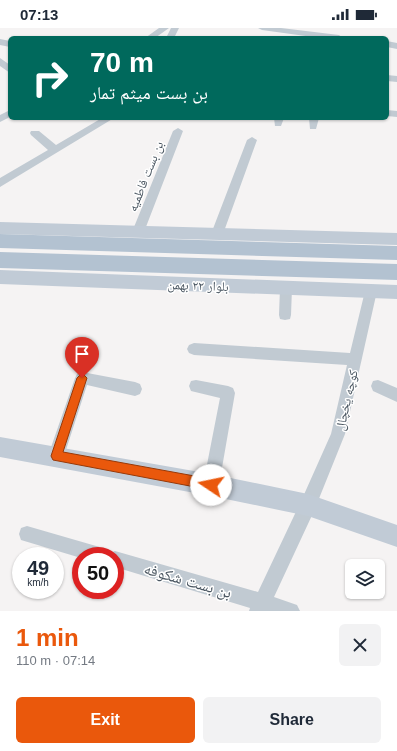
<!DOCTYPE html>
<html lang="en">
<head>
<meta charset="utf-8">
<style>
  :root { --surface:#fff; --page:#f2f2f3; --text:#1f2937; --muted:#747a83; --accent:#ea580c }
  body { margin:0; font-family:Helvetica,"Noto Naskh Arabic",sans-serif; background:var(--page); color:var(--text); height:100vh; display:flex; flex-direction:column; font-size:15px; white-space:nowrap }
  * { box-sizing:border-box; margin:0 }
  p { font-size:13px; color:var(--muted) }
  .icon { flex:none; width:22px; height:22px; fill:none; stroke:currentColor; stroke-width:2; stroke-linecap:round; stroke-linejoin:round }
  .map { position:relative; height:583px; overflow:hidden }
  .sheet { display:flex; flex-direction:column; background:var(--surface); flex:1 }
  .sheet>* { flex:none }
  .banner { position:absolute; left:8px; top:8px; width:381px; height:84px; border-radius:6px; box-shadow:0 1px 3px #0004; background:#00695c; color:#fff; overflow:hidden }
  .tools { position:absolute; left:345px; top:531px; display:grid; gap:8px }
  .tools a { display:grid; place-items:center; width:40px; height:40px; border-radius:6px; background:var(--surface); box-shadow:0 1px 3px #0004; font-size:20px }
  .speed { position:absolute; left:12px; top:519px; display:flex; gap:8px; font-size:20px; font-weight:700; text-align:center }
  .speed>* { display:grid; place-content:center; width:52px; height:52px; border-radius:50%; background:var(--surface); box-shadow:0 1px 3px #0004; line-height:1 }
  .speed small { font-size:10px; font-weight:400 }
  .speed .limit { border:6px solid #d22; background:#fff; color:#111 }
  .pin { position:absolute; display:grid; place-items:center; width:34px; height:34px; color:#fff; margin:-41px -17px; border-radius:50% 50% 50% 0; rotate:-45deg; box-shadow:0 0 4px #0007 }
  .pin .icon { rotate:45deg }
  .me { position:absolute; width:44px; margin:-22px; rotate:281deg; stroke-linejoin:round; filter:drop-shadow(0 0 3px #0008) }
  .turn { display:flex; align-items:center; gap:14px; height:84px; padding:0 16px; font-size:18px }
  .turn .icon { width:52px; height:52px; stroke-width:2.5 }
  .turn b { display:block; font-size:28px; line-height:34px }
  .round { display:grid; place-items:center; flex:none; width:42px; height:42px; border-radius:6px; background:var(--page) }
  .head { display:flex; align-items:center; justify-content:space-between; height:68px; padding:0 16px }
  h1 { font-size:24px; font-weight:600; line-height:30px; color:var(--accent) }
  .primary-button { display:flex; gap:8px; margin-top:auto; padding:8px 16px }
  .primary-button a { flex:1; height:46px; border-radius:6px; background:var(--accent); color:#fff; font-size:16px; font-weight:600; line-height:46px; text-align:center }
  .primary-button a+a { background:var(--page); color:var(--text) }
  .status { display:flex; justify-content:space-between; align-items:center; height:28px; padding:0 20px; background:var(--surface); direction:ltr }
  .status svg { height:11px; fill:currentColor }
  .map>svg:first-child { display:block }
</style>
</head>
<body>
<div class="status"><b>07:13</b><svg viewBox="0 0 49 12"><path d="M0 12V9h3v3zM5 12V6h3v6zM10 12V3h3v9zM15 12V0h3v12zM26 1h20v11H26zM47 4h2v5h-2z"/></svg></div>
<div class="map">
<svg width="397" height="583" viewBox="0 0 397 583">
  <rect width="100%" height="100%" fill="#f5f3f3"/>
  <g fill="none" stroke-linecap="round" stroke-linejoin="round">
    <path fill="#c1cad2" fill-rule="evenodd" d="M159,0h10l-14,10h-10z
      M171,0h8l-5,10h-8z
      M258,0h23l58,7 4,3h-23l-58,-8z
      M0,11l10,2v6l-10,-2z
      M387,13l10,2v6l-10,-2z
      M0,30l10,7v8l-10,-7z
      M387,47l10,1v6l-10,-1z
      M10,82v7l-10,5v-7z
      M387,82l10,1v6l-10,-1z
      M102,90h12l-114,69v-9l48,-28 -17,-15 -1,-2 1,-2h8l17,14z
      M274,90h10l-3,8h-6z
      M309,90h10l-3,11h-6z
      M178,100l5,3 -39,101 -2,3h-8l-2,-3 41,-101z
      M252,109l5,3 -34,94 -2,3h-8l-2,-3 36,-94z
      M286,255l4,1 2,4 -1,27 -1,4 -5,1 -5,-1 -1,-4 1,-27 2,-4z
      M371,258l4,1 2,4 -32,143 -31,77 -40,86 23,8 3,6h-51l1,-3 -135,-41v-11h-34v2l-60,-18 -2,-6 2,-6 6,-2 76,22 6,2 1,3 5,-2 143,41 44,-93 29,-65 16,-69 -153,-10 -5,-2 -2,-4 2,-4 5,-2 156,10 15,-62 2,-4z
      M82,344l53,10 5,2 2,5 -2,5 -5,2 -48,-11 -23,71 -3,5 -5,3 -5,-3 -3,-5 27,-78 2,-4z
      M196,352l32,6 5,2 2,5 -16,92 -2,6 -6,2 -6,-2 -2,-6 17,-87 -29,-7 -2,-5 2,-5z
      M378,352l19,8v14l-24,-11 -2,-5 2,-5z"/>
    <path fill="#c1cbd6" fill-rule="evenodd" d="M0,194l397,11v12l-397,-11z
      M0,242l397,15v14l-397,-15z
      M0,409l211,37 97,20 89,31v22l-89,-31 -97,-20 -211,-39z"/>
    <path fill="#b3c2d1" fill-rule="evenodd" d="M0,206l397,12v14l-397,-12z
      M0,224l397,12v16l-397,-12z"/>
  </g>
  <path fill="#ea580c" stroke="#983908" d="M82,345l5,5 -24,74 148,27 3,2 2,4 -2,3 -3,2 -158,-30 -2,-4 26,-78z"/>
  <g text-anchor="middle" stroke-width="3" stroke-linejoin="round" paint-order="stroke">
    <g font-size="13" fill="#4a5661" stroke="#fff">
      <text transform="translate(145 148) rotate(-68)" y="5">بن بست فاطمیه</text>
      <text transform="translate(198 257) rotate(2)" y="5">بلوار ۲۲ بهمن</text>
      <text transform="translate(346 372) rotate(-77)" y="5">کوچه یخچال</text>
    </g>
    <g font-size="16" fill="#4a5661" stroke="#fff">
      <text transform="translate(188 552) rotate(16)" y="6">بن بست شکوفه</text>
    </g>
  </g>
</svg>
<div class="tools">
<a><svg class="icon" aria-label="layers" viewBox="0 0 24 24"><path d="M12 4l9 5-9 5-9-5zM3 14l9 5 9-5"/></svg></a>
</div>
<div class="speed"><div>49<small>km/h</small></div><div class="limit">50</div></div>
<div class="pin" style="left:82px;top:350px;background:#d93025"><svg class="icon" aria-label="arrive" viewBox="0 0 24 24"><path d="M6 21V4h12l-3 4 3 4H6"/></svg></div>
<svg class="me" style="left:211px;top:457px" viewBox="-20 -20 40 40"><circle r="19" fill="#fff"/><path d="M0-13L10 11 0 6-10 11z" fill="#ea580c"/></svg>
<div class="banner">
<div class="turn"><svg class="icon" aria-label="right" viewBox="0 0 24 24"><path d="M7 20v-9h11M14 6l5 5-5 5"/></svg><div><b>70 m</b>بن بست میثم تمار</div></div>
</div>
</div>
<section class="sheet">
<div class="head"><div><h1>1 min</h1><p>110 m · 07:14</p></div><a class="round"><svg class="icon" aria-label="close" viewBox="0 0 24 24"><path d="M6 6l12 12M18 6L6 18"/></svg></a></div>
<div class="primary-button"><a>Exit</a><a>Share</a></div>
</section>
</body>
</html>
